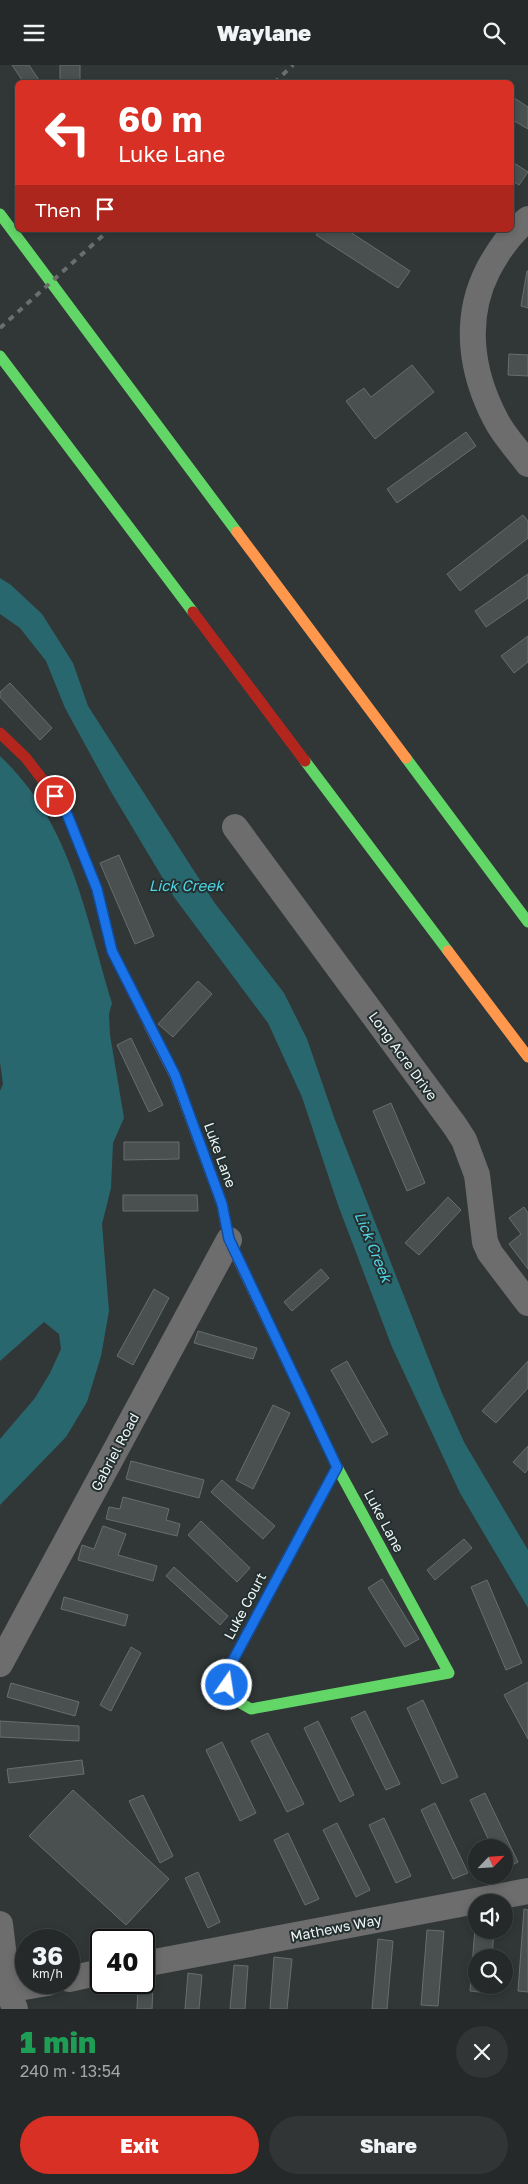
<!DOCTYPE html>
<html lang="en">
<head>
<meta charset="utf-8">
<style>
  :root { --surface:#252929; --page:#313535; --text:#f1f3f6; --muted:#a3a6a8; --line:#424546; --accent:#d93025 }
  body { margin:0; font-family:"Golos Text",sans-serif; background:var(--page); color:var(--text); height:100vh; display:flex; flex-direction:column; font-size:19px; white-space:nowrap }
  * { box-sizing:border-box; margin:0 }
  p { font-size:16px; color:var(--muted) }
  .icon { flex:none; width:28px; height:28px; fill:none; stroke:currentColor; stroke-width:2; stroke-linecap:round; stroke-linejoin:round }
  .map { position:relative; height:1944px; overflow:hidden }
  .details { display:flex; flex-direction:column; background:var(--surface); flex:1 }
  .details>* { flex:none }
  .guide { position:absolute; left:15px; top:15px; width:499px; height:152px; border-radius:8px; box-shadow:0 2px 8px #0003,0 0 0 1px var(--line); background:#d93025; color:#fff; overflow:hidden }
  .needle { width:32px; rotate:65deg }
  .controls { position:absolute; left:468px; top:1774px; display:grid; gap:10px }
  .controls a { display:grid; place-items:center; width:45px; height:45px; border-radius:50%; background:var(--surface); box-shadow:0 2px 8px #0003,0 0 0 1px var(--line); font-size:25px }
  .speed { position:absolute; left:15px; top:1864px; display:flex; gap:10px; font-size:25px; font-weight:700; text-align:center }
  .speed>* { display:grid; place-content:center; width:65px; height:65px; border-radius:50%; background:var(--surface); box-shadow:0 2px 8px #0003,0 0 0 1px var(--line); line-height:1 }
  .speed small { font-size:12px; font-weight:400 }
  .speed .limit { border:2px solid #111; border-radius:8px; background:#fff; color:#111 }
  .pin { position:absolute; display:grid; place-items:center; width:42px; height:42px; color:#fff; margin:-21px; border:2px solid #fff; border-radius:50%; box-shadow:0 1px 5px #0007 }
  .me { position:absolute; width:55px; margin:-28px; rotate:13deg; stroke-linejoin:round; filter:drop-shadow(0 0 4px #0008) }
  .turn { display:flex; align-items:center; gap:18px; height:105px; padding:0 20px; font-size:22px }
  .turn .icon { width:65px; height:65px; stroke-width:2.5 }
  .turn b { display:block; font-size:35px; line-height:42px }
  .then { display:flex; align-items:center; height:48px; padding:0 20px; background:#0003; gap:10px; font-size:19px }
  .round { display:grid; place-items:center; flex:none; width:52px; height:52px; border-radius:26px; background:var(--page) }
  .summary { display:flex; align-items:center; justify-content:space-between; height:85px; padding:0 20px }
  h1 { font-size:30px; font-weight:800; line-height:38px; color:#1e9e55 }
  .primary-button { display:flex; gap:10px; margin-top:auto; padding:10px 20px }
  .primary-button a { flex:1; height:58px; border-radius:30px; background:var(--accent); color:#fff; font-size:20px; font-weight:800; line-height:58px; text-align:center }
  .primary-button a+a { background:var(--page); color:var(--text) }
  header { display:flex; justify-content:space-between; align-items:center; height:65px; padding:0 20px; background:var(--surface); font-size:22px; font-weight:800 }
  .map>svg:first-child { display:block }
</style>
</head>
<body>
<header><svg class="icon" aria-label="menu" viewBox="0 0 24 24"><path d="M4 6h16M4 12h16M4 18h16"/></svg>Waylane<svg class="icon" aria-label="search" viewBox="0 0 24 24"><circle cx="10" cy="10" r="6"/><path d="M15 15l6 6"/></svg></header>
<div class="map">
<svg width="528" height="1944" viewBox="0 0 528 1944">
  <rect width="100%" height="100%" fill="#313737"/>
  <path fill="#29676e" d="M0,513l11,7 31,29 31,49 15,43 126,196 70,91 23,46 28,81 107,273 22,49 64,108v58l-68,-115 -68,-146 -54,-142 -36,-108 -34,-74 -94,-126 -64,-107 -45,-82 -19,-47 -26,-33 -20,-14z
    M0,691c71,67 85,158 112,247l-3,11 1,21 14,83 -11,25 -2,45 -9,36 7,87 -8,45 -14,46 -21,35 -66,68v-66l35,-41 15,-25 11,-24 -2,-15 -15,-12 -44,39v-270l3,-7 -3,-22z"/>
  <path fill="#4a4f4f" stroke="#686d6d" d="M12,0h17l12,18h-17z
    M60,0h20v18h-20z
    M511,31l17,11v22l-17,-10z
    M511,96l17,11 -9,13 -8,-5z
    M319,165h28l63,41 -12,17 -82,-53z
    M527,206h1v37l-7,-2z
    M509,289l19,1v21l-20,-1z
    M412,300l22,27 -59,47 -29,-38 18,-13 7,9z
    M466,367l10,14 -79,57 -10,-14z
    M523,450l5,6v17l-68,53 -13,-17z
    M528,509v24l-42,29 -11,-16z
    M528,571v26l-14,11 -13,-17z
    M10,618l42,45 -12,12 -40,-43v-5z
    M119,790l35,81 -19,8 -35,-81z
    M198,916l14,13 -39,43 -15,-13z
    M131,973l32,67 -14,7 -32,-67z
    M391,1038l34,80 -18,8 -34,-80z
    M124,1077h55v17l-55,1z
    M123,1130h74l1,16h-75z
    M448,1132l13,13 -42,45 -14,-12z
    M524,1142l4,6v56l-19,-25 12,-10 -12,-16z
    M321,1204l8,9 -37,33 -8,-9z
    M154,1224l15,9 -36,67 -16,-9z
    M198,1266l59,17 -4,11 -59,-16z
    M347,1296l41,73 -16,9 -41,-73z
    M528,1296v27l-32,35 -14,-12z
    M273,1340l17,8 -37,76 -17,-9z
    M528,1381v23l-3,4 -12,-11z
    M131,1396l73,19 -5,18 -73,-19z
    M222,1415l53,46 -12,13 -52,-47z
    M123,1432l46,12 -3,11 14,4 -3,12 -71,-17 3,-12 11,2z
    M201,1456l49,47 -13,14 -49,-47z
    M103,1461l23,8 -8,21 39,11 -4,15 -75,-21 4,-15 12,4z
    M464,1474l8,9 -37,32 -8,-10z
    M174,1502l54,49 -8,9 -54,-49z
    M382,1514l37,60 -14,8 -37,-59z
    M487,1515l35,83 -16,7 -35,-83z
    M64,1532l64,18 -3,11 -64,-17z
    M131,1582l10,6 -30,58 -11,-6z
    M528,1617v57l-24,-44z
    M11,1618l68,19 -4,14 -68,-19z
    M423,1635l35,77 -16,7 -35,-76z
    M365,1646l35,73 -14,6 -35,-72z
    M0,1656l79,5v15l-79,-4z
    M318,1656l36,74 -14,7 -36,-74z
    M268,1668l36,71 -17,8 -36,-71z
    M222,1677l34,71 -16,8 -34,-71z
    M82,1695l2,14 -75,9 -2,-14z
    M73,1725l96,89 -43,46 -97,-89z
    M485,1728l33,69 -14,7v-22h-12l-22,-47z
    M143,1730l30,61 -13,7 -31,-62z
    M435,1738l33,70 -15,6 -32,-69z
    M384,1753l27,58 -15,7 -27,-58z
    M337,1758l33,67 -14,7 -33,-67z
    M288,1768l31,66 -14,6 -31,-65z
    M198,1807l22,50 -12,6 -23,-50z
    M524,1844l4,1v82l-10,-1z
    M476,1851v14h18l-2,27h-16v28h13l-1,8 -18,-2z
    M427,1865l17,1 -6,75 -17,-1z
    M378,1874l15,2 -6,68h-15z
    M274,1892l18,2 -5,50h-17z
    M234,1900l14,1 -3,43h-15z
    M188,1908l14,2 -3,34h-14z
    M138,1921h15l-1,23h-15z"/>
  <g fill="none" stroke-linecap="round" stroke-linejoin="round">
    <path stroke="#6c6d6c" stroke-width="26" d="M528,154c-17,13 -30,32 -40,51 -25,49 -17,103 8,150 8,16 22,30 32,44
      M235,762l220,299 9,14 13,35 8,67 5,11 38,50
      M0,1599l229,-424
      M0,1859l8,66 7,19
      M144,1899l384,-73
      M69,1914l32,-7
      M0,1926l48,-8"/>
    <path stroke="#63d668" stroke-width="11" d="M0,149l237,318
      M0,291l193,256
      M406,693l122,164
      M305,696l143,190
      M237,1636l14,8 198,-36 -112,-206 -28,-59"/>
    <path stroke="#ff974d" stroke-width="11" d="M237,467l169,226
      M448,886l80,106
      M149,960l26,51 47,128 7,36 80,168
      M237,1636l-9,-15 3,-22 106,-197"/>
    <path stroke="#b3261e" stroke-width="11" d="M193,547l112,149
      M0,668l26,25 39,51 32,80 15,62 37,74"/>
    <path stroke="#6b6e6d" stroke-width="4" stroke-dasharray="6 6" stroke-linecap="butt" d="M274,18l19,-18
      M0,263l109,-98"/>
  </g>
  <g fill="none" stroke-linecap="round" stroke-linejoin="round">
    <defs>
      <path id="route" d="M55,731l10,13 32,80 15,62 63,124 47,129 7,35 108,228 -106,197 -5,14 1,7"/>
    </defs>
    <use href="#route" stroke="#114b97" stroke-width="12"/>
    <use href="#route" stroke="#1a73e8" stroke-width="9"/>
  </g>
  <g text-anchor="middle" stroke-width="4" stroke-linejoin="round" paint-order="stroke">
    <g font-size="14" fill="#eff6f6" stroke="#242f30">
      <text transform="translate(403 991) rotate(54)" y="5">Long Acre Drive</text>
      <text transform="translate(220 1090) rotate(70)" y="5">Luke Lane</text>
      <text transform="translate(115 1387) rotate(-62)" y="5">Gabriel Road</text>
      <text transform="translate(384 1456) rotate(62)" y="5">Luke Lane</text>
      <text transform="translate(245 1541) rotate(-62)" y="5">Luke Court</text>
      <text transform="translate(336 1863) rotate(-11)" y="5">Mathews Way</text>
    </g>
    <g font-size="15" font-style="italic" fill="#50d4e2" stroke="#242f30">
      <text x="186" y="826">Lick Creek</text>
      <text transform="translate(373 1182) rotate(68)" y="5">Lick Creek</text>
    </g>
  </g>
</svg>
<div class="controls">
<a><svg class="needle" viewBox="-14 -14 28 28"><path d="M0-13l5 13h-10z" fill="#e53935"/><path d="M0 13l5-13h-10z" fill="#a3a6a8"/></svg></a>
<a><svg class="icon" aria-label="sound" viewBox="0 0 24 24"><path d="M4 9h4l5-4v14l-5-4H4zM17 9q2 3 0 6"/></svg></a>
<a><svg class="icon" aria-label="search" viewBox="0 0 24 24"><circle cx="10" cy="10" r="6"/><path d="M15 15l6 6"/></svg></a>
</div>
<div class="speed"><div>36<small>km/h</small></div><div class="limit">40</div></div>
<div class="pin" style="left:55px;top:731px;background:#d93025"><svg class="icon" aria-label="arrive" viewBox="0 0 24 24"><path d="M6 21V4h12l-3 4 3 4H6"/></svg></div>
<svg class="me" style="left:227px;top:1620px" viewBox="-20 -20 40 40"><circle r="17" fill="#1a73e8" stroke="#fff" stroke-width="3"/><path d="M0-11L8 9 0 5-8 9z" fill="#fff"/></svg>
<div class="guide">
<div class="turn"><svg class="icon" aria-label="left" viewBox="0 0 24 24"><path d="M17 20v-9H6M10 6l-5 5 5 5"/></svg><div><b>60 m</b>Luke Lane</div></div>
<div class="then">Then<svg class="icon" aria-label="arrive" viewBox="0 0 24 24"><path d="M6 21V4h12l-3 4 3 4H6"/></svg></div>
</div>
</div>
<section class="details">
<div class="summary"><div><h1>1 min</h1><p>240 m · 13:54</p></div><a class="round"><svg class="icon" aria-label="close" viewBox="0 0 24 24"><path d="M6 6l12 12M18 6L6 18"/></svg></a></div>
<div class="primary-button"><a>Exit</a><a>Share</a></div>
</section>
</body>
</html>
